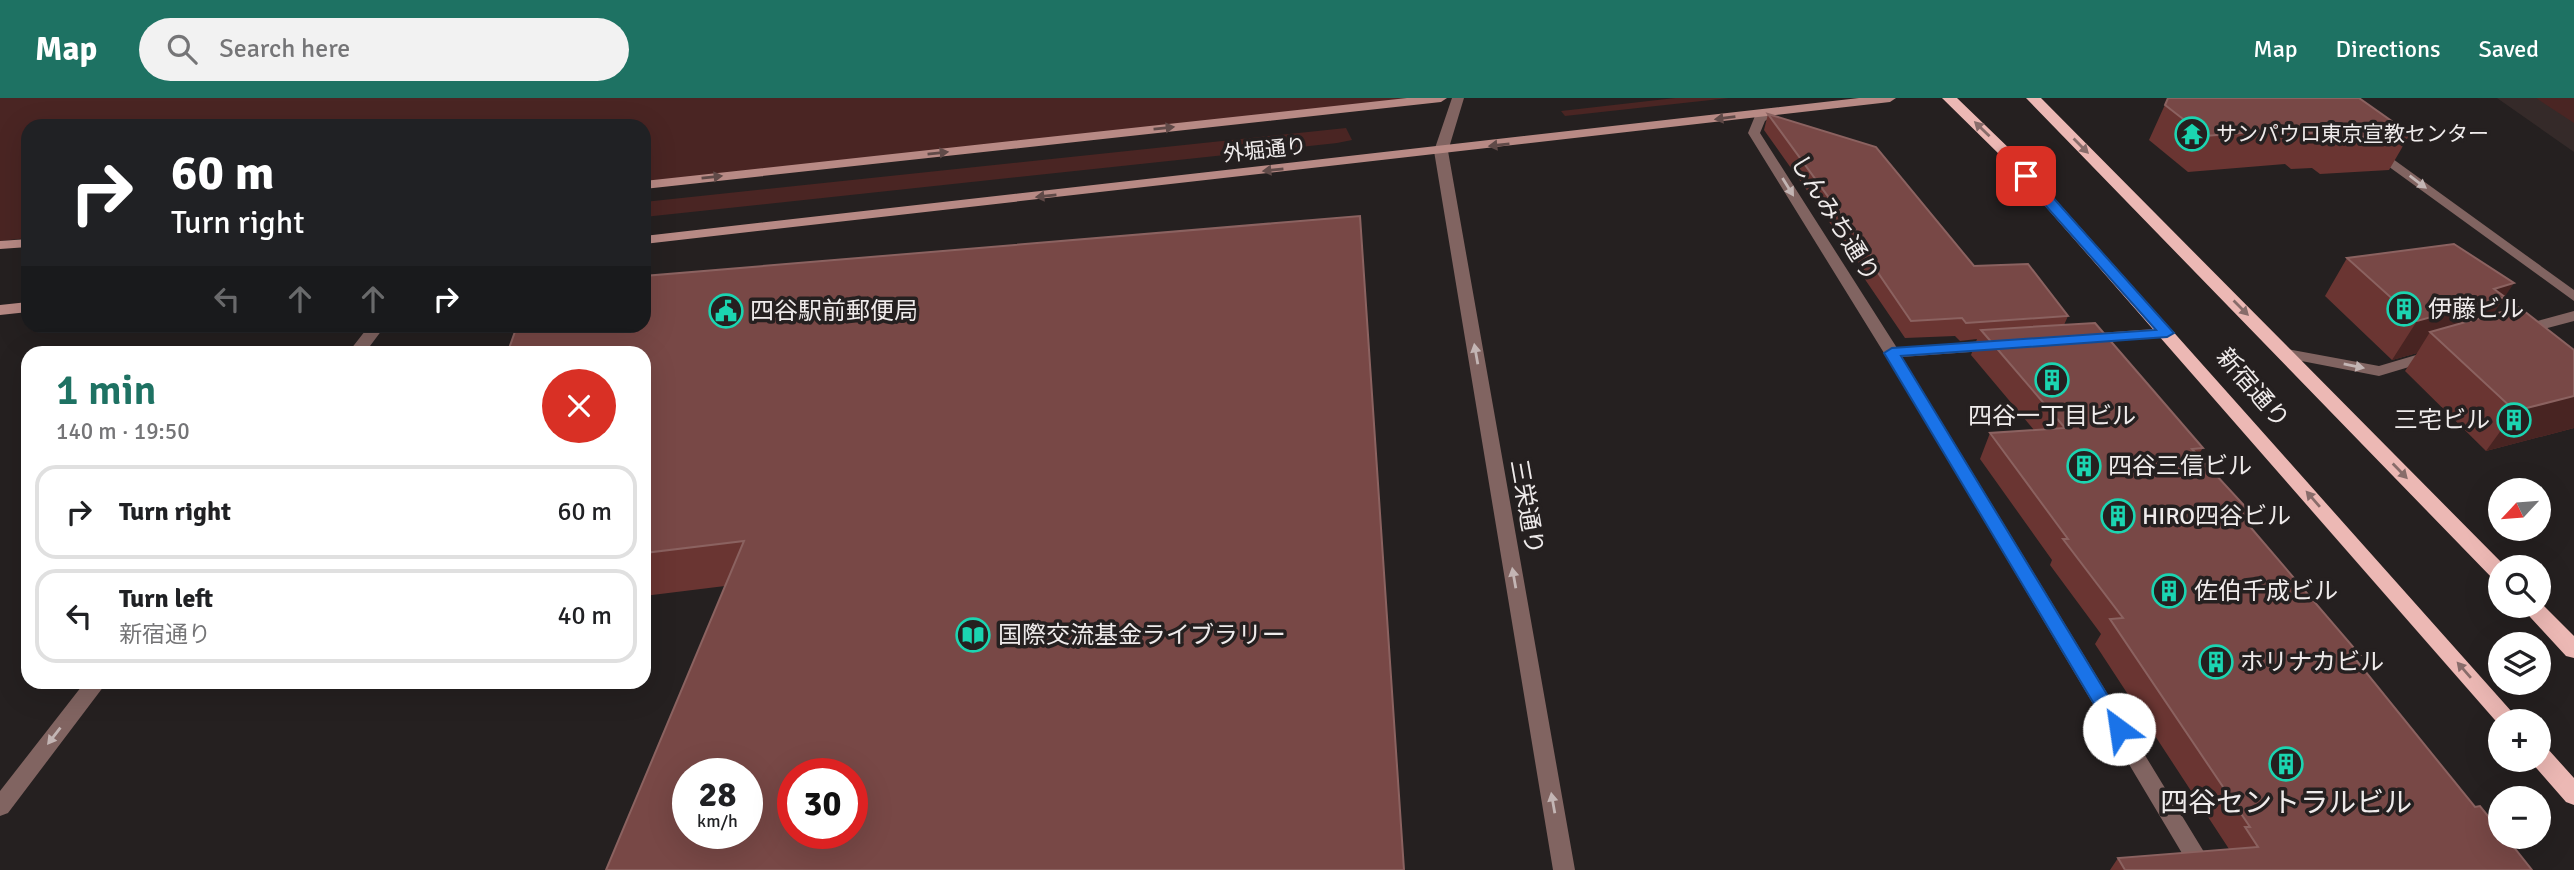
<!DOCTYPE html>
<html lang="en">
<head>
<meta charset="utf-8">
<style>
  :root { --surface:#fff; --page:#f2f2f2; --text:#202124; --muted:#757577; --line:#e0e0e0; --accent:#1e7263 }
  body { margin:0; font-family:Signika,"Noto Sans JP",sans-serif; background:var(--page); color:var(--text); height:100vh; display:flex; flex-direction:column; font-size:26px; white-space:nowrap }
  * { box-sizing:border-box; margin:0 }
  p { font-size:23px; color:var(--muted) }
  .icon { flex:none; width:38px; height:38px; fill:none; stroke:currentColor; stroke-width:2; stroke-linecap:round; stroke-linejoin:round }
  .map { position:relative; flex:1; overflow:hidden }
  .details { position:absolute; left:21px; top:248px; width:630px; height:343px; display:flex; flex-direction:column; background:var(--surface); border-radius:21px; box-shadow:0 7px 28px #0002 }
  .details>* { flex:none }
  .guide { position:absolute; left:21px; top:21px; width:630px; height:214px; border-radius:21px; box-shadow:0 7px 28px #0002; background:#202124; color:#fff; overflow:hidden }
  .needle { width:46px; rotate:244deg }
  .controls { position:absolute; left:2488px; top:380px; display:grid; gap:14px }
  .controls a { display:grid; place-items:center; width:63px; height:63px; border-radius:50%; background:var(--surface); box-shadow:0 7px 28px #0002; font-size:35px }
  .speed { position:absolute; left:672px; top:660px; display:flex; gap:14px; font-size:35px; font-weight:700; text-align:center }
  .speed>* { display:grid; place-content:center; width:91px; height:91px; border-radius:50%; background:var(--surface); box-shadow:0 7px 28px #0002; line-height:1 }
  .speed small { font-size:18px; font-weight:400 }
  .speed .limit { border:10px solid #d22; background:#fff; color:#111 }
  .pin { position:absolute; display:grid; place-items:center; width:60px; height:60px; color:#fff; margin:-30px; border-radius:14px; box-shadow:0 4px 10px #0006 }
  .me { position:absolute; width:77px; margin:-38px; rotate:329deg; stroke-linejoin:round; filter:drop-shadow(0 0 5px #0008) }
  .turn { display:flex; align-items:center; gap:24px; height:147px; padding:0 35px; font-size:32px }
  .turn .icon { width:91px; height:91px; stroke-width:2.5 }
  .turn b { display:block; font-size:49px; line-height:60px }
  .lanes { display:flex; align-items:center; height:66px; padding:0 35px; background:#0003; justify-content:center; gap:35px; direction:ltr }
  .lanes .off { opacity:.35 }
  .round { display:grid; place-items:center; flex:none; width:74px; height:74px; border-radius:37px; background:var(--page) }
  .summary { display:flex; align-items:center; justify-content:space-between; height:119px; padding:0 35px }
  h1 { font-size:42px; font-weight:600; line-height:52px; color:var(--accent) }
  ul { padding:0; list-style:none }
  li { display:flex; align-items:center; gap:21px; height:94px; margin:0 14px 10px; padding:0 21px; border:4px solid var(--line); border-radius:21px }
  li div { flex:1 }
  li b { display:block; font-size:26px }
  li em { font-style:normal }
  header { display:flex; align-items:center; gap:42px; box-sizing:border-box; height:98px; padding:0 35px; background:var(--accent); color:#fff }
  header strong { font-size:33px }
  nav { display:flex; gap:38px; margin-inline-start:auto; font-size:24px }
  .search { width:490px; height:63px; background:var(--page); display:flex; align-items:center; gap:18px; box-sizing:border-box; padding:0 24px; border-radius:38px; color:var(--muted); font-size:26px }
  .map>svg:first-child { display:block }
</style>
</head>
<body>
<header>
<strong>Map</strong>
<div class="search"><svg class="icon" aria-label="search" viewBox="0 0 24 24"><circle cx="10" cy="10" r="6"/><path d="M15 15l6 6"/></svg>Search here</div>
<nav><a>Map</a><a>Directions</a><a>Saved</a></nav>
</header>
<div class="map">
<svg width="2574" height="772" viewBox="0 0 2574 772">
  <rect width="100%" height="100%" fill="#252020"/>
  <path fill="#352a29" d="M2497,0h77v54z"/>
  <path fill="#4a2523" d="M0,0h1418l-774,86v-58h-616v112l-28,3z
    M1675,0h54l-164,18 -4,-5z
    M2536,0h38v25z
    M1346,30l6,12 -15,3 -693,74v-15z"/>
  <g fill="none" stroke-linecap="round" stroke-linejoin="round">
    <path fill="#816461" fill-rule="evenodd" d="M1452,0h12l-16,53 127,719h-22l-119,-719z
      M1772,10l6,4 -13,9 -5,12 137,215 101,-8 8,5 -8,5 -96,7 313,513h-23l-308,-517 -136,-220 7,-17z
      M2375,48l199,144v11l-204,-148v-6z
      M2574,213v10l-57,15 -8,-5 3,-3z
      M369,228h16l-21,28h-17z
      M2167,230l5,2 3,3 -3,3 -87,8 -8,-5 8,-5z
      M2287,251l92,17 54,-16 8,5 -2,3 -60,18 -98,-19 -2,-3z
      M85,584h22l-99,131 -8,3v-25z"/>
    <path fill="#b88a85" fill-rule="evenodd" d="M1407,0h40l-6,4 -797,87v-8z
      M1859,0h37l-6,4 -1246,142v-8z
      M28,141v8l-28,2v-8z
      M28,204v10l-28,3v-10z"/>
    <path fill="#ecb8b4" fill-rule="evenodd" d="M1942,0h15l57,55 506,568h-19v6l-497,-568z
      M2026,0h15l465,469h-5v15l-7,-2z
      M2539,503l35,35v22l-8,-2 -46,-50h19z
      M2539,648l8,2 27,30v27l-8,-3 -35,-40 -1,-2h9z"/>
  </g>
  <path fill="#6a3532" d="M2168,0l242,36 -21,36 -69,4 -8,-6 -21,1 -6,-5 -97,8 -39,-32z
    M1768,16l206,152 94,50 -4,9 139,123 -5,7 54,59 -5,9 113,132 -4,5 119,147 57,63h-422l8,-12 111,-9 -134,-205 6,-10 -51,-69 2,-5 -72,-101 10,-26 44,-3 -63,-75 6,-16 -17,2 -5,-5 -50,2 -43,-63 2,-4 -100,-141z
    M1360,118l-635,370 -81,10v-242z
    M2347,160l146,57 81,35v78l-88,23 -81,-80 12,-18 -25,7 -67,-64z"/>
  <path fill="#482422" d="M2514,185l-26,39 -58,10 -13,21 -25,7 25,-39 77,-32z
    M2574,298v32l-88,23 29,-40z"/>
  <path fill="#784846" stroke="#8b6260" stroke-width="2" fill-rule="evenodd" d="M2168,0h191l51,36 -71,4 -8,-6 -21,1 -7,-5 -98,8 -40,-31z
    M1768,16l108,33 98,119 54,-2 40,52 -102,7 -4,-5 -51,3 -43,-63 4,-1z
    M1360,118l44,654h-798l138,-329 -100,12v-199h-137l10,-28h127v-50zM688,676h59v59h-59zM793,676h59v59h-59z
    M2454,146l60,39 -20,6 11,8 -88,24 -70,-63z
    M2519,209l55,43v46l-59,15 -85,-79z
    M2095,225l108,125 -11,1 60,65 -12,1 120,140h-8l123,152 5,-1 21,26v4h4l27,34h-407l-7,-12 140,-11 -13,-20h5l-140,-208 13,-1 -60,-79h5l-78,-106 75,-5 -84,-98z"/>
  <defs><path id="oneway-solid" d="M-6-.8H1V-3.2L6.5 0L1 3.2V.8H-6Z" transform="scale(1.75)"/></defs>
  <g fill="#604a48">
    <use href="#oneway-solid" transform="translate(1725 20) rotate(173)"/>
    <use href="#oneway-solid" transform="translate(1164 30) rotate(-6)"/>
    <use href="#oneway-solid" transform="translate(1499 47) rotate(174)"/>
    <use href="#oneway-solid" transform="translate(938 55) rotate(-6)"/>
    <use href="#oneway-solid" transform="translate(1273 72) rotate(174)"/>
    <use href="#oneway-solid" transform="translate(712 79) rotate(-6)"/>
    <use href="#oneway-solid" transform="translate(1046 98) rotate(174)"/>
  </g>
  <g fill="#886c6a">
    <use href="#oneway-solid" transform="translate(1982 31) rotate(-136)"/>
    <use href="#oneway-solid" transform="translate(2081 48) rotate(45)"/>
    <use href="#oneway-solid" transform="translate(2241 210) rotate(45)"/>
    <use href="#oneway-solid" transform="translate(2400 373) rotate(46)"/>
    <use href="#oneway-solid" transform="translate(2313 401) rotate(-131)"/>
    <use href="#oneway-solid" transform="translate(2464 572) rotate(-131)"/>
  </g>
  <g fill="#c3b5b4">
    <use href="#oneway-solid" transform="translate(2418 84) rotate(37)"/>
    <use href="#oneway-solid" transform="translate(1788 89) rotate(58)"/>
    <use href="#oneway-solid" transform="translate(1476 256) rotate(-100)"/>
    <use href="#oneway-solid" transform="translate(2354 268) rotate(11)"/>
    <use href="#oneway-solid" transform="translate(1514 480) rotate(-100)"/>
    <use href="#oneway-solid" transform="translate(54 638) rotate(128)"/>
    <use href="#oneway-solid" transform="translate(1553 705) rotate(-100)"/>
  </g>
  <path fill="#1a73e8" stroke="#114b97" stroke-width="2" d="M2026,74l5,1 143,160 -7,4 -266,19 224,368 3,5 -3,5 -6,2 -7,-2 -228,-381 8,-5 264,-18 -134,-151v-6z"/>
  <defs>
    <symbol id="temple-ring" viewBox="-11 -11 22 22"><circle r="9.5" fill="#252020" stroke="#1bd5b1" stroke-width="1.5"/><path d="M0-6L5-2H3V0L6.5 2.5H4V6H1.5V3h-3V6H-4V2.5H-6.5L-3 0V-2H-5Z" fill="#1bd5b1"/></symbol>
    <symbol id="building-ring" viewBox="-11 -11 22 22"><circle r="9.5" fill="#252020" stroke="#1bd5b1" stroke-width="1.5"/><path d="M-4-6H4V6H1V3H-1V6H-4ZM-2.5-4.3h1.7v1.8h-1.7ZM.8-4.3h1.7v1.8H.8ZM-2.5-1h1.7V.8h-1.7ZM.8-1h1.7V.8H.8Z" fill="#1bd5b1"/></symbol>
    <symbol id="civic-ring" viewBox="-11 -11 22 22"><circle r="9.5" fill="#252020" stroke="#1bd5b1" stroke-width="1.5"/><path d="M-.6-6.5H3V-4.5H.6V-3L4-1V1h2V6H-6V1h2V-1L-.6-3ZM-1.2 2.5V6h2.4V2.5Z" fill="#1bd5b1"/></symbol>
    <symbol id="library-ring" viewBox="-11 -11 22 22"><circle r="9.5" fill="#252020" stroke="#1bd5b1" stroke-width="1.5"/><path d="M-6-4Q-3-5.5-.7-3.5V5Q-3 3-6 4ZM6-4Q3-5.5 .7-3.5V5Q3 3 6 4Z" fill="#1bd5b1"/></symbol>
  </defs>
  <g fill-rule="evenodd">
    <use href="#temple-ring" x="2173" y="17" width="38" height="38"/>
    <use href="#building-ring" x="2385" y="192" width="38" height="38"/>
    <use href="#civic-ring" x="707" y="194" width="38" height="38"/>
    <use href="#building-ring" x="2033" y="263" width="38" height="38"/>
    <use href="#building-ring" x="2495" y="303" width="38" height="38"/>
    <use href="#building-ring" x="2065" y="349" width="38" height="38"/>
    <use href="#building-ring" x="2099" y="399" width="38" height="38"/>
    <use href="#building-ring" x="2150" y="474" width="38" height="38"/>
    <use href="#library-ring" x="954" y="518" width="38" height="38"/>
    <use href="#building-ring" x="2197" y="545" width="38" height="38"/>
    <use href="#building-ring" x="2267" y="647" width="38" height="38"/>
  </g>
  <g text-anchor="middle" stroke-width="7" stroke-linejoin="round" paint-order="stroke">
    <g font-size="21" fill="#efebeb" stroke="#252020" text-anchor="start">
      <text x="2216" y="43">サンパウロ東京宣教センター</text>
    </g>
    <g font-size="21" fill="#efebeb" stroke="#252020">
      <text transform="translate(1265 52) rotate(-6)" y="7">外堀通り</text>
    </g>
    <g font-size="24" fill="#efebeb" stroke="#252020">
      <text transform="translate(1835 120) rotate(58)" y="8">しんみち通り</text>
      <text transform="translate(2253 290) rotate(49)" y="8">新宿通り</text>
      <text transform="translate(1527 409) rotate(80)" y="8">三栄通り</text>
    </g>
    <g font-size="24" fill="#efebeb" stroke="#252020" text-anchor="start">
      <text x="2428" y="219">伊藤ビル</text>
      <text x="750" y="221">四谷駅前郵便局</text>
      <text x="2052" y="326" text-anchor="middle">四谷一丁目ビル</text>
      <text x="2490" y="330" text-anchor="end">三宅ビル</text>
      <text x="2108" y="376">四谷三信ビル</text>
      <text x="2142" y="426">HIRO四谷ビル</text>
      <text x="2194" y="501">佐伯千成ビル</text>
      <text x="998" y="545">国際交流基金ライブラリー</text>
      <text x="2240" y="572">ホリナカビル</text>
    </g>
    <g font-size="28" fill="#efebeb" stroke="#252020">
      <text x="2286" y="714">四谷セントラルビル</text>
    </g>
  </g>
</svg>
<div class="controls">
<a><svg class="needle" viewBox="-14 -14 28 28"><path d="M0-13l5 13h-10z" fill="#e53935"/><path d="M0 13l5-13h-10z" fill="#757577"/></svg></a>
<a><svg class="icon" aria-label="search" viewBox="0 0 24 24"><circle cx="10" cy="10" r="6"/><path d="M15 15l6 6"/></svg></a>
<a><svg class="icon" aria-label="layers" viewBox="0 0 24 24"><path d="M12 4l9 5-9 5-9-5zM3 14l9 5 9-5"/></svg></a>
<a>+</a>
<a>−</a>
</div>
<div class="speed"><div>28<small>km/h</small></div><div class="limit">30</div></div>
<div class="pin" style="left:2026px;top:78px;background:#d93025"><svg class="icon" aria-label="arrive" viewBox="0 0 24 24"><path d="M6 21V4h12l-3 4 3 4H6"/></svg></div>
<svg class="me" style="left:2119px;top:631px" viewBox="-20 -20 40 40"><circle r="19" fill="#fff"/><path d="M0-13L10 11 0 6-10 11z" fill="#1a73e8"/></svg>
<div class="guide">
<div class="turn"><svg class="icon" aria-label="right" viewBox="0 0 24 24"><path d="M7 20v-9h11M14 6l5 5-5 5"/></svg><div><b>60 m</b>Turn right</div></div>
<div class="lanes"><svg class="icon off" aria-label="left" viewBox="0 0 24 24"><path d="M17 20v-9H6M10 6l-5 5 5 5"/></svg><svg class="icon off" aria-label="ahead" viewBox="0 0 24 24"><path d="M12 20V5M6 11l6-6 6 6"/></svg><svg class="icon off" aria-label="ahead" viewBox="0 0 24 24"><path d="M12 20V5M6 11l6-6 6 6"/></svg><svg class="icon" aria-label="right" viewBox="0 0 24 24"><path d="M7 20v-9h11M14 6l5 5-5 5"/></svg></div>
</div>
<section class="details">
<div class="summary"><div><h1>1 min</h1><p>140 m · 19:50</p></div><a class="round" style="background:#d93025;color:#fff"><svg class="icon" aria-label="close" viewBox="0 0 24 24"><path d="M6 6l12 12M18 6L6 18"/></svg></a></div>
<ul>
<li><svg class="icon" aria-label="right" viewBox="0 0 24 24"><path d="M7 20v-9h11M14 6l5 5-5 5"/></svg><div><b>Turn right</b></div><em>60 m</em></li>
<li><svg class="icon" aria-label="left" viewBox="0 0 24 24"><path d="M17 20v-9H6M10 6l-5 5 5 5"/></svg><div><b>Turn left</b><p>新宿通り</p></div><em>40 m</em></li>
</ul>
</section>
</div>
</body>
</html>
